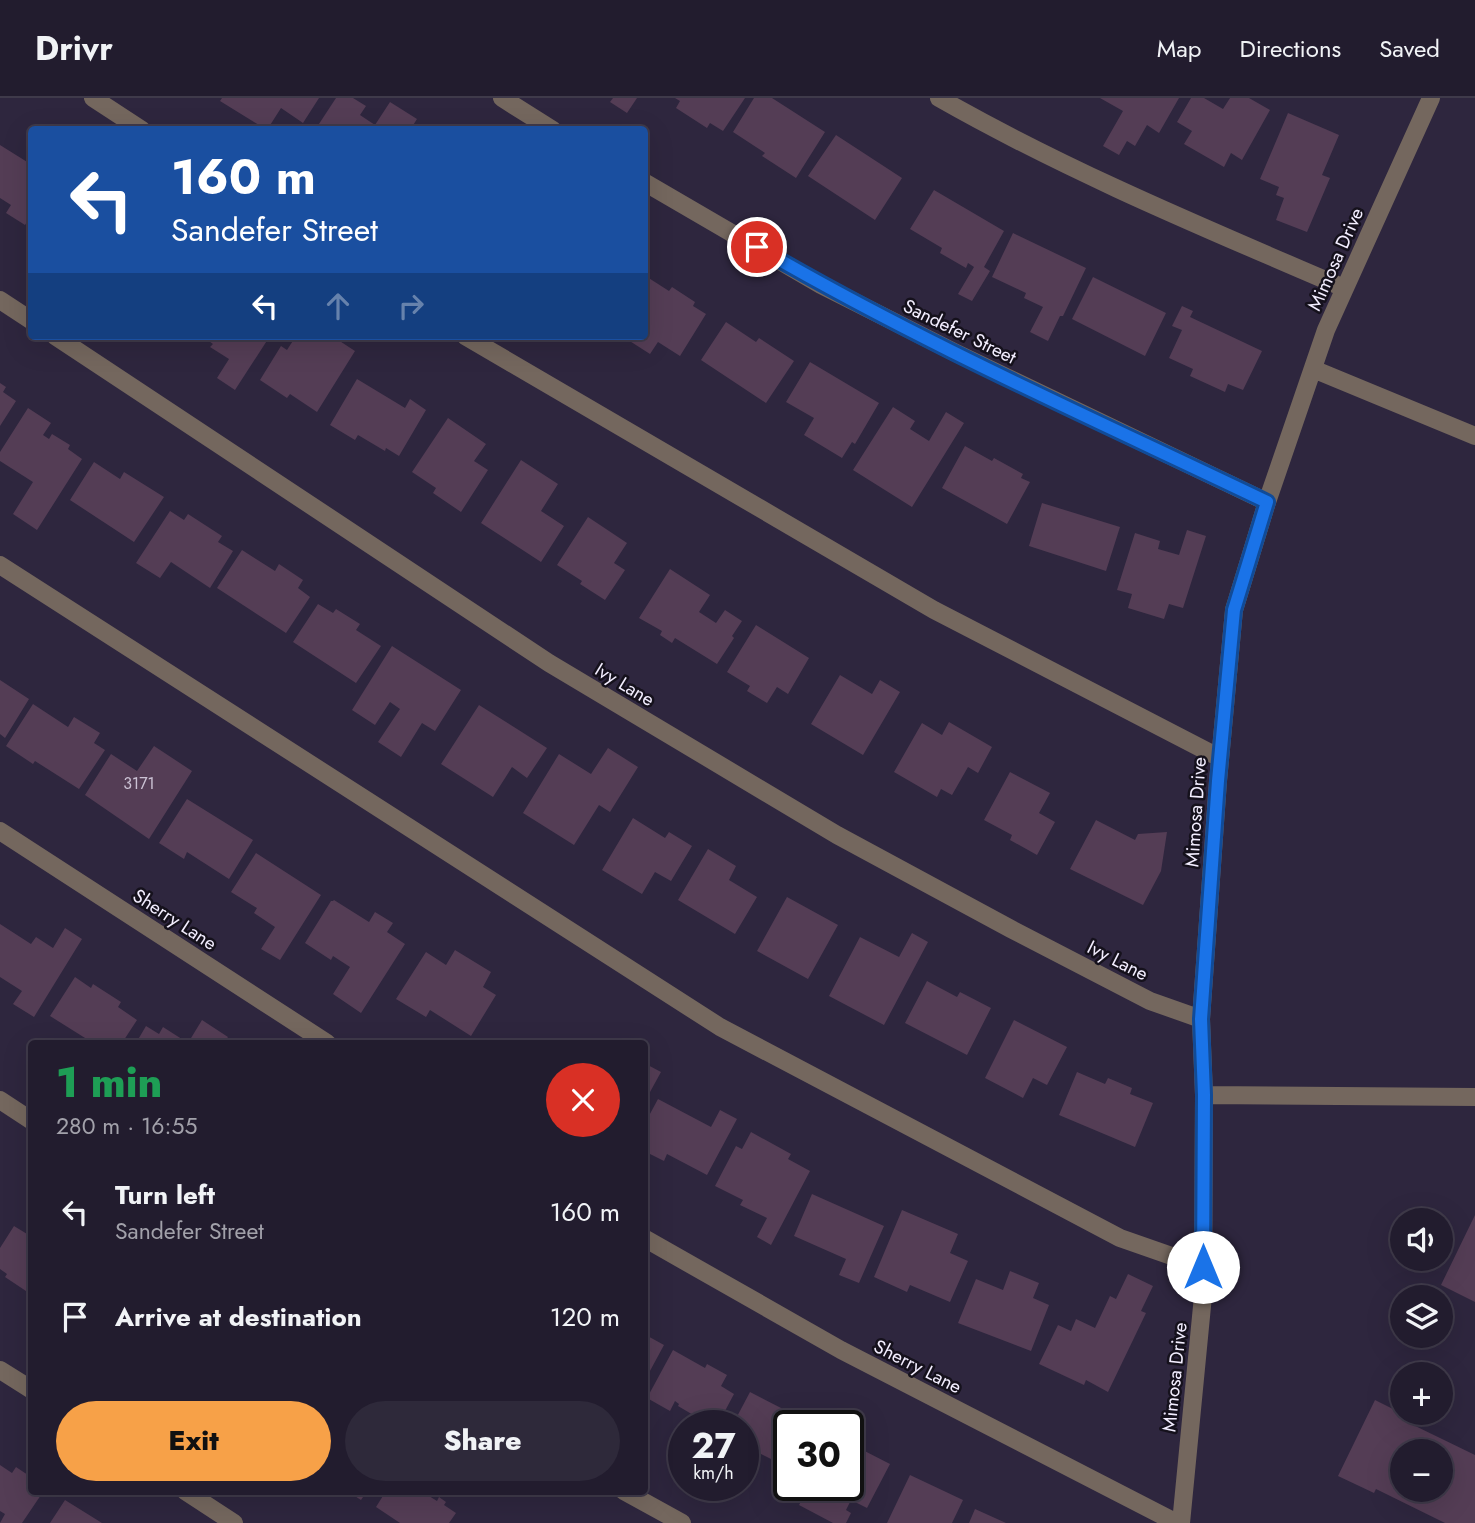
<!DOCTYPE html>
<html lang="en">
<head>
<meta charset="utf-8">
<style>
  :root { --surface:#221c2e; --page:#2e293a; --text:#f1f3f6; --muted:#a2a1aa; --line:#3f3a4a; --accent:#f7a148 }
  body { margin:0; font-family:Jost,sans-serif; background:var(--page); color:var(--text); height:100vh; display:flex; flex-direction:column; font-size:26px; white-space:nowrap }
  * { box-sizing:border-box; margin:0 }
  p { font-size:23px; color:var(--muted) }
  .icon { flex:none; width:38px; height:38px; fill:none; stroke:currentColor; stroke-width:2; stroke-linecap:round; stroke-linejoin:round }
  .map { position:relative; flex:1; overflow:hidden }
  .details { position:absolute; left:28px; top:942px; width:620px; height:455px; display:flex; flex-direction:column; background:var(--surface); border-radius:7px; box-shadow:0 7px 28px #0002,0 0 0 2px var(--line) }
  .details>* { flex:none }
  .guide { position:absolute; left:28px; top:28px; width:620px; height:214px; border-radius:7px; box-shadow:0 7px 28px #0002,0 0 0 2px var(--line); background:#1a4fa0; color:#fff; overflow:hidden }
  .buttons { position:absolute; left:1390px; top:1110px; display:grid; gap:14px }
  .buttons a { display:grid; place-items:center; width:63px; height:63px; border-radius:50%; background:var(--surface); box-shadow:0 7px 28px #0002,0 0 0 2px var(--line); font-size:35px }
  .speed { position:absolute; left:668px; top:1312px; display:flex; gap:14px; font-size:35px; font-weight:700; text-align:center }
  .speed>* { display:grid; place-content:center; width:91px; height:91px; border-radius:50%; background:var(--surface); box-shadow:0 7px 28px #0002,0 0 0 2px var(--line); line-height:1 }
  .speed small { font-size:18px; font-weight:400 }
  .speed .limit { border:4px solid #111; border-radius:10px; background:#fff; color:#111 }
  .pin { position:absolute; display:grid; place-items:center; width:60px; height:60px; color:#fff; margin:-30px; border:4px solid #fff; border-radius:50%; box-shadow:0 2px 7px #0007 }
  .me { position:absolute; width:77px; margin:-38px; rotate:0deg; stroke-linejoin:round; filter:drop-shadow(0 0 5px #0008) }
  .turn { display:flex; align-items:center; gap:24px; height:147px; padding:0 28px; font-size:32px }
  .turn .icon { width:91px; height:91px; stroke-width:2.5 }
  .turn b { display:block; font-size:49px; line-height:60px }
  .lanes { display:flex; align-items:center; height:66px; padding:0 28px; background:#0003; justify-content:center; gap:35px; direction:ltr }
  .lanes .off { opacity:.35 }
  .round { display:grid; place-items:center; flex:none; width:74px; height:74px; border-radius:37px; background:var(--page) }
  .headline { display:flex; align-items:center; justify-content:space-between; height:119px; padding:0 28px }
  h1 { font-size:42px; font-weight:800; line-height:52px; color:#1e9e55 }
  .cta { display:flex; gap:14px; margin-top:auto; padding:14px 28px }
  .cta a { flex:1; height:80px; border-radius:42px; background:var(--accent); color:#111; font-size:28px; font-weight:800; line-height:80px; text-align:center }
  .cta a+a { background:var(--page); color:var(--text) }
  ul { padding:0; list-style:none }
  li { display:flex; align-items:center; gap:21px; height:105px; padding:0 28px }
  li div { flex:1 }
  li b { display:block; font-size:26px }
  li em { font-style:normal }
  header { display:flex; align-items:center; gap:42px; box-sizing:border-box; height:98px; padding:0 35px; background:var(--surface); border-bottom:2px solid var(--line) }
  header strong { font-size:33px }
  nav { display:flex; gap:38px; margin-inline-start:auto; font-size:24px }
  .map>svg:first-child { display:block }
</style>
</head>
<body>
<header>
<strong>Drivr</strong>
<nav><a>Map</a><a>Directions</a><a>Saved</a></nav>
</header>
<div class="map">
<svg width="1475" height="1425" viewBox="0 0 1475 1425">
  <rect width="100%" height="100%" fill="#2e263e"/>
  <path fill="#543d55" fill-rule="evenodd" d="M222,0h97l-16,25 -22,-15 -14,22 -47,-29z
    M336,0h17l13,8 -6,9 15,10 15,-23 27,17 -7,11h-95z
    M613,0h24l-10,15 -17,-11z
    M675,0h70l-22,33 -13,-8 -3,5 -31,-20 4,-7z
    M754,0h18l53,34 -29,46 -34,-22 3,-3 -32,-21z
    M1100,0h79l-20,35 -12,-8 -12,21 -8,-5 -8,14 -16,-9 20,-35z
    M1191,0h13l19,11 7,-11h19l21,12 -28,50 -11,-7 -7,14 -40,-23 8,-13 -15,-9z
    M1288,15l51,22 -17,40 8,3 -23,54 -31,-12 8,-22 -8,-3 3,-8 -19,-8z
    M836,37l66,43 -27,42 -67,-44z
    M0,47l32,20v50l-7,10 -19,-12 5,-8 -11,-7z
    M934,92l70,41 -20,36 6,4 -18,30 -14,-7 16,-27 -6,-4 -2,5 -26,-15 2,-5 -32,-19z
    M1013,135l73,35 -23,48h-3l-12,25 -18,-9 13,-25 -19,-9 2,-5 -34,-16z
    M644,177l25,16 3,-4 23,15 -2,4 13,8 -26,42 -22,-14 -8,12 -25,-16 1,-2h18z
    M1093,179l73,36 -21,43 -73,-37z
    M1182,208l11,5 -3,6 72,34 -19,39 -15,-6 -3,8 -35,-16 3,-7 -24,-11 13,-28 -10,-4z
    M726,224l30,20 3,-4 35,23 -28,42 -65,-43z
    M196,238h74l-35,54 -18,-12 12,-19 -19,-12 3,-3 -7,-5 -2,2z
    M296,238h4l7,5 3,-5h22l23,15 -38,61 -27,-18 -3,4 -27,-18 21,-34 6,4z
    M810,264l69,41 -24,41 -3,-2 -10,16 -38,-23 10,-17 -28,-16z
    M357,281l48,29 5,-9 16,11 -27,46 -13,-8 -1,3 -27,-16 -3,5 -25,-15z
    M0,285l6,4 -3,5 13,9 -16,25z
    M893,309l22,14 -5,8 19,12 17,-29 18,11 -52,84 -59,-37z
    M28,310l23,15 -8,12 6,4 3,-5 18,11 -2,4 14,10 -45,71 -24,-16 20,-32 -33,-21v-9z
    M448,320l38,26 -12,17 14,9 -27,42 -28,-19 3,-5 -24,-16z
    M965,348l27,15 2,-3 29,16 -2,4 9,4 -23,42 -65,-36z
    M521,362l37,24 -17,27 23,15 -23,36 -60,-39z
    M94,364l26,17 4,-7 40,25 -30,45 -64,-42z
    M1042,405l78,24 -14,44 -77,-25z
    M170,413l14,9 4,-6 34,22 -4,6 15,9 -23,37 -39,-26 -11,16 -24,-15z
    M588,419l39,26 -13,20 11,7 -20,30 -25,-16 2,-3 -25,-16z
    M1187,432l19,6 -23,72 -14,-4 -5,15 -36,-11 4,-14 -15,-4 18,-57 25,8 -2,8 21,6z
    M242,452l33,21 4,-7 24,16 -5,8 12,9 -24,36 -69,-45z
    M670,471l40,26 -11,17 17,11 9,-13 17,11 -10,15 2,2 -17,26 -42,-26 -3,5 -12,-8 2,-4 -23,-13z
    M318,506l15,9 3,-4 24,15 -4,6 25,16 -25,37 -63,-41z
    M756,527l53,33 -21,36 -11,-7 -10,16 -20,-12 3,-5 -23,-14z
    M392,548l69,44 -26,41 -13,-8 -21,34 -23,-15 22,-33 -10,-7 -15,23 -23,-15z
    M840,577l32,19 8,-14 20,12 -37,63 -52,-31z
    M0,582l29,19 -24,39 -5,-4z
    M33,606l35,23 6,-10 26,16 -6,10 11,7 -26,39 -44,-28 -2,3 -27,-18z
    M479,607l68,43 -20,30 -15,-11 -19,30 -52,-33z
    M949,624l43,25 -14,26 -10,-6 -16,28 -11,-6 -4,8 -43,-25 28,-49 20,12z
    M154,648l38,25 -43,68 -64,-44 26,-41 26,17z
    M608,650l30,19 -28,45 -11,-7 -25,40 -51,-32 36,-59 32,20z
    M1010,674l40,21 -11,20 16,9 -18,33 -27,-15 2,-5 -28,-15z
    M187,701l66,41 -24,39 -42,-27 -3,7 -25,-16z
    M633,720l32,20 4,-6 23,14 -21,35 -16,-9 -13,22 -40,-24z
    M1096,722l39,20 3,-6 29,-2 -6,39 -18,34 -73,-36z
    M708,751l28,17 -7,14 28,17 -22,37 -57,-34z
    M256,755l65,42 -41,65 -19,-11 14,-22 -21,-14 3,-5 -26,-16z
    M787,799l51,28 -30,54 -51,-28z
    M334,802l35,22 6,-10 18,11 -6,9 18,12 -44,69 -28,-19 17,-27 -17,-11 -2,4 -26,-17 26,-42h2z
    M0,826l31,20 5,-7 17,11 12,-20 17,11 -48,78 -21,-13 9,-13 -22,-14z
    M912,835l16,9 -44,83 -55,-29 31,-59 39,20z
    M455,852l36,22 -8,15 13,8 -25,41 -41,-26 -4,7 -30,-18 30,-47 20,13z
    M75,879l16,11 2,-4 28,18 -3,5 19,13 -15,23h-29l-43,-27z
    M927,883l30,16 3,-5 31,16 -24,47 -62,-32z
    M202,922l26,17 -4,6h-36z
    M1014,922l53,27 -20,38 -14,-7 -10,20 -38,-20z
    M146,928l13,8 4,-7 25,16h-52z
    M644,965l17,9 -17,31z
    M1077,974l28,12 3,-6 24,10 -2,6 23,9 -18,44 -76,-32z
    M658,1001l53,28 9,-17 17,9 -30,56 -40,-21 -3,7 -20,-10v-26z
    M751,1034l40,22 -3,5 22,12 -39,74 -14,-8 10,-19 -27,-13 3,-5 -28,-14 21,-40 6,3z
    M812,1096l72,32 -25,57 -20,-8 7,-16 -52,-23z
    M902,1112l56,24 -8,19 18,8 -18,41 -40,-17 -3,7 -33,-15z
    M1475,1117v87l-34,-17z
    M14,1128l18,11v51l-3,-1 -3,4 -21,-14 2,-3 -7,-5v-21z
    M1010,1173l29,12 -6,15 16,7 -18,46 -73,-28 18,-44 27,11z
    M1128,1176l25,12 -12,25 5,2 -38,79 -22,-12 -2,5 -45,-21 19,-39 13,6 5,-12 19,9 15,-32 6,3z
    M644,1236l20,11 -20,37z
    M673,1252l32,18 2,-4 20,11 -6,11 13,8 -17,32h-20l3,-7 -22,-13 1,-2 -4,-3 -5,10 -23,-13z
    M750,1294l33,17 -3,5 24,12h-15v42l-32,-16 -6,13 -7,-4v-35h-12z
    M1375,1302l32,16 -2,5 70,34v68h-30l-69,-34 -2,4 -36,-17zM1402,1353h38v38h-38z
    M849,1345l41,21 -23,44 -16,-8 -5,10 5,3 -5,10h-13l-34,-18 8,-15 -4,-2 1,-2h45z
    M0,1367l12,8 4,-6 15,10 -3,5 4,3v6l11,1 -21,31h-22l5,-9 -5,-3z
    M910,1377l53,25 -11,23h-65z
    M347,1393h20l-6,9z
    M386,1393h35l16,10 2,-4 7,5 -2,3 12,8 -7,10h-49l-24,-16z
    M65,1402l37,23h-52z
    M975,1411l31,14h-37z"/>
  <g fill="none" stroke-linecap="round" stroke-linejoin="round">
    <path stroke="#74675e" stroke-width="18" d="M93,0l49,32
      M502,0l51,32
      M939,0c130,74 268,131 405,190
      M644,84l177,103 133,67 313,150
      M0,202l32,21
      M55,238l494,327 288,172 174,94 139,72 51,18
      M465,238l469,274 286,148
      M1313,271l162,67
      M0,467l720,462 400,211 83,29
      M0,733l327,212
      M1204,997l271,2
      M0,1002l32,21
      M644,1140l197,112 336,173
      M0,1272l32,20
      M185,1393l49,32
      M624,1393l58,32
      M1181,1425l22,-227 1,-201 -3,-76 17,-238 16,-171 33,-108 59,-172 105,-232"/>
  </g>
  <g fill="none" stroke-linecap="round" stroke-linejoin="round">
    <defs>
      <path id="route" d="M757,149c164,96 339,173 510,255l-33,108 -16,171 -17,238 3,76 -1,172"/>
    </defs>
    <use href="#route" stroke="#114b97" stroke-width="18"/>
    <use href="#route" stroke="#1a73e8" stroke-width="12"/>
  </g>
  <g text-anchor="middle" stroke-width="5" stroke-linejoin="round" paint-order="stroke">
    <g font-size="16" fill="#cbc2d4">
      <text x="139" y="691">3171</text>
    </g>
    <g font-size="19" fill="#f3eeff" stroke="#15111c">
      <text transform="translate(1335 161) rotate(-66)" y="7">Mimosa Drive</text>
      <text transform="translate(960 233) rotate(26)" y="7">Sandefer Street</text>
      <text transform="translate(625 586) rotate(31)" y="7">Ivy Lane</text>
      <text transform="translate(1195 714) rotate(-86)" y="7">Mimosa Drive</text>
      <text transform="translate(175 821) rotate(33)" y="7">Sherry Lane</text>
      <text transform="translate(1118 862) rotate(27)" y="7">Ivy Lane</text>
      <text transform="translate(918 1268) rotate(27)" y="7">Sherry Lane</text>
      <text transform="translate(1174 1279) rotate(-84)" y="7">Mimosa Drive</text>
    </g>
  </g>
</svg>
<div class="buttons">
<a><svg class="icon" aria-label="sound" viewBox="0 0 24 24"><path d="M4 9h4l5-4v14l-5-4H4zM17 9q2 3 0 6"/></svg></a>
<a><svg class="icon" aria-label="layers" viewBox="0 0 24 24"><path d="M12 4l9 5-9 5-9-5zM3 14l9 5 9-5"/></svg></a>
<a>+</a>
<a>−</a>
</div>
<div class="speed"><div>27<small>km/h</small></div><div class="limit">30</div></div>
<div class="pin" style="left:757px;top:149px;background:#d93025"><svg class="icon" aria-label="arrive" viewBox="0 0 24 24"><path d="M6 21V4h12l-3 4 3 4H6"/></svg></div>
<svg class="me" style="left:1203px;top:1169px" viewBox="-20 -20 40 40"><circle r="19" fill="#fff"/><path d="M0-13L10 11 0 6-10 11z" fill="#1a73e8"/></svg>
<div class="guide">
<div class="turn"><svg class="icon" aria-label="left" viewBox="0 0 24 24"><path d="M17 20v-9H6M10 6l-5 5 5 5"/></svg><div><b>160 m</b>Sandefer Street</div></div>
<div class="lanes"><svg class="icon" aria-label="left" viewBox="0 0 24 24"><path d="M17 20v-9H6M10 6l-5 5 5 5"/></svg><svg class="icon off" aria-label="ahead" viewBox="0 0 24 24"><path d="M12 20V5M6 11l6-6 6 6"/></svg><svg class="icon off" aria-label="right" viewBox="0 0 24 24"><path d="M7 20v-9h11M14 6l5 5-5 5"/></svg></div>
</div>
<section class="details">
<div class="headline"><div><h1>1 min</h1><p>280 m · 16:55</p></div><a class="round" style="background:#d93025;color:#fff"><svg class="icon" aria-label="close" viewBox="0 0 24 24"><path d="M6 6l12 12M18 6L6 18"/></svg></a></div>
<ul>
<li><svg class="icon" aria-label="left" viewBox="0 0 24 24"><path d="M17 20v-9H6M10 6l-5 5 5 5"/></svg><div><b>Turn left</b><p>Sandefer Street</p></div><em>160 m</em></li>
<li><svg class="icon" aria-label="arrive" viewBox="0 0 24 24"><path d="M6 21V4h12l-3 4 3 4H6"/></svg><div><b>Arrive at destination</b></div><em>120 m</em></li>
</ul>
<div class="cta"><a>Exit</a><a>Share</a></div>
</section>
</div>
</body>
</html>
